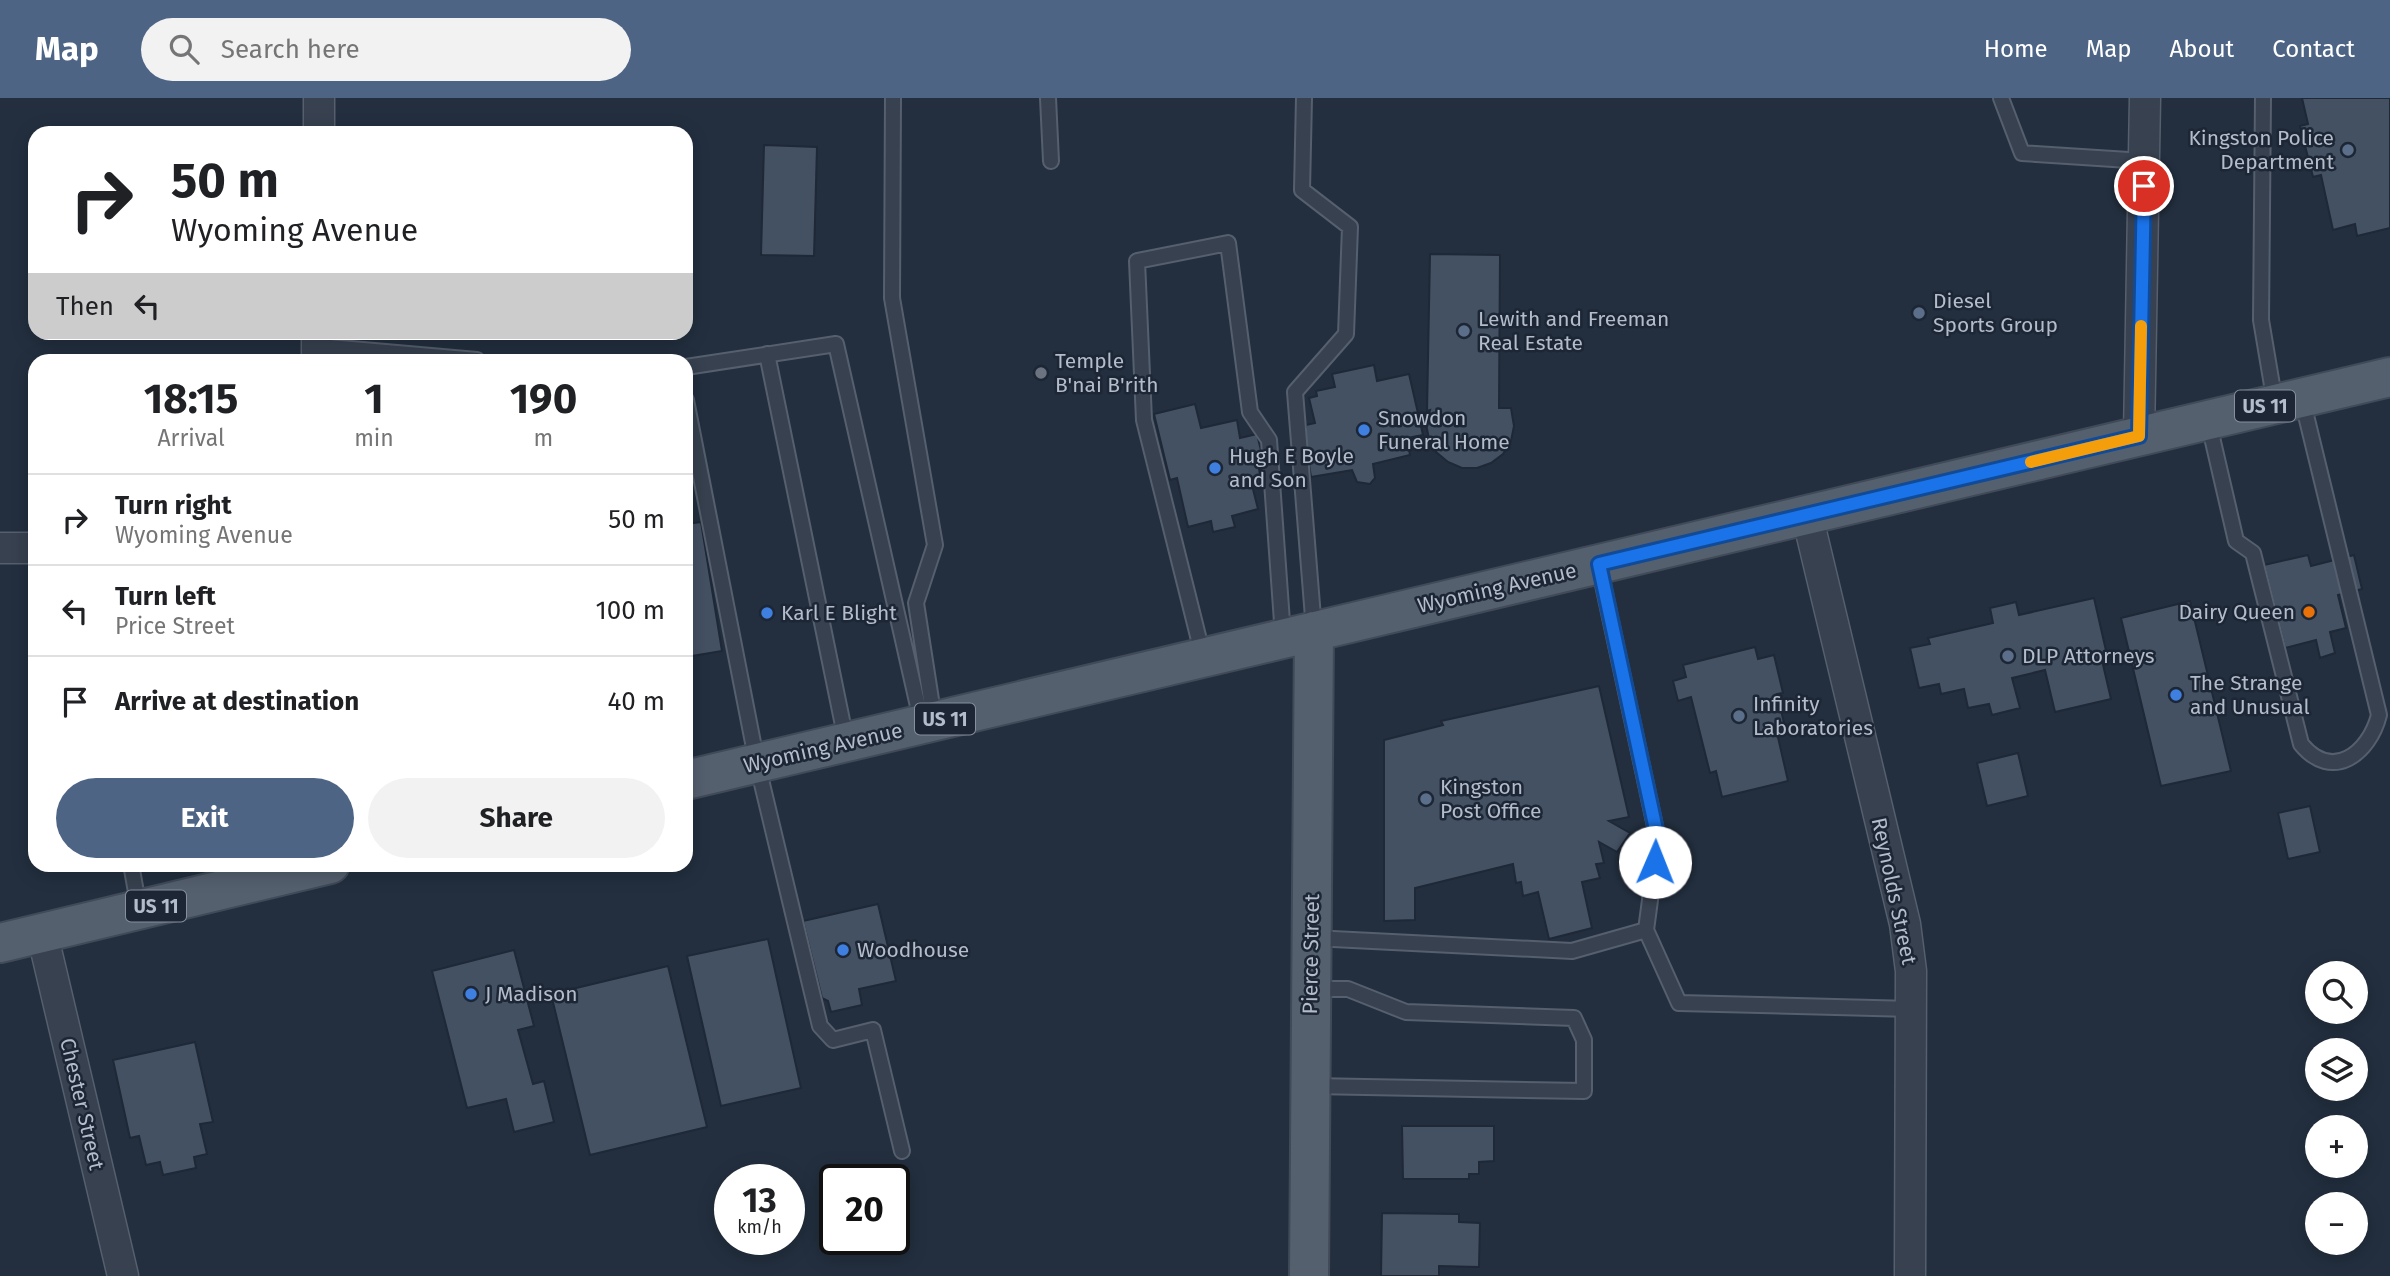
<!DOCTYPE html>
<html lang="en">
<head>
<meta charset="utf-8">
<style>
  :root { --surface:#fff; --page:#f2f2f2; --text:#202124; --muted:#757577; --line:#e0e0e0; --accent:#4d6485 }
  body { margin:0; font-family:"Fira Sans",sans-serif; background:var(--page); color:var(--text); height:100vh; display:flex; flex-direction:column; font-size:26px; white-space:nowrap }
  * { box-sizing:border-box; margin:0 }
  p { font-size:23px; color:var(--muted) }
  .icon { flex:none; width:38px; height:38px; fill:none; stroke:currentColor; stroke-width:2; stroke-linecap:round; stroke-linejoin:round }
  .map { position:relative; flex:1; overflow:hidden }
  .drawer { position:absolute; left:28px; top:256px; width:665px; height:518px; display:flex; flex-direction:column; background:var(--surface); border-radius:21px; box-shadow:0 4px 18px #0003 }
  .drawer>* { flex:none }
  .hud { position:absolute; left:28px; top:28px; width:665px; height:214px; border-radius:21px; box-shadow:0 4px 18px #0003; background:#fff; color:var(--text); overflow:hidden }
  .fabs { position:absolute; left:2305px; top:863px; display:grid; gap:14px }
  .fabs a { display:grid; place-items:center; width:63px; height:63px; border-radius:50%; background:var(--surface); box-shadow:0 4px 18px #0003; font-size:35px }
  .speed { position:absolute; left:714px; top:1066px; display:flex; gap:14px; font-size:35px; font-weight:700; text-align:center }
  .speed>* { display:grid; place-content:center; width:91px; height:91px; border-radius:50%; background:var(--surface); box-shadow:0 4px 18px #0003; line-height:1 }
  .speed small { font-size:18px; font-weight:400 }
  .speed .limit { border:4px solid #111; border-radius:10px; background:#fff; color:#111 }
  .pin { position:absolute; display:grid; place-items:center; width:60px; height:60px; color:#fff; margin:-30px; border:4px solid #fff; border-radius:50%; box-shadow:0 2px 7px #0007 }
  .me { position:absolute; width:77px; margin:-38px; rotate:1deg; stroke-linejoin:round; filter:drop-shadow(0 0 5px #0008) }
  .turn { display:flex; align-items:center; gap:24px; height:147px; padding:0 28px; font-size:32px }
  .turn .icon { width:91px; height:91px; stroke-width:2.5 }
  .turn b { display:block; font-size:49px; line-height:60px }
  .then { display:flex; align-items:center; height:66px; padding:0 28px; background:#0003; gap:14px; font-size:26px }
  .eta { display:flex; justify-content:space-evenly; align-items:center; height:119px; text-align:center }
  .eta b { font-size:42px; font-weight:700; line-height:49px }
  .action { display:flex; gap:14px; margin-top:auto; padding:14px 28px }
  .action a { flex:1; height:80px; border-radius:42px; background:var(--accent); color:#fff; font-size:28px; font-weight:700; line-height:80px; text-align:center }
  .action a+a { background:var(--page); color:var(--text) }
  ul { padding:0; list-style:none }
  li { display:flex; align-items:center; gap:21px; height:91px; padding:0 28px; border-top:2px solid var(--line) }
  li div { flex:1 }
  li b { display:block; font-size:26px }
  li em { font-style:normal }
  header { display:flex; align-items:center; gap:42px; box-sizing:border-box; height:98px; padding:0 35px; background:var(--accent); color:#fff }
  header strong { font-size:33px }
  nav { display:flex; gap:38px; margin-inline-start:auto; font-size:24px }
  .search { width:490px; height:63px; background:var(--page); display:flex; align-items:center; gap:18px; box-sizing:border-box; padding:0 24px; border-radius:38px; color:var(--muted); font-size:26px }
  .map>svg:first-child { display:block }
</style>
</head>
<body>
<header>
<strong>Map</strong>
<div class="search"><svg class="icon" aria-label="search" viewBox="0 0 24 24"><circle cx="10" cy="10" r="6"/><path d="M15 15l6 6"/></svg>Search here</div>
<nav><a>Home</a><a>Map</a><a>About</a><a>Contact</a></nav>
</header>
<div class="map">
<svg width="2390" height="1178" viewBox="0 0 2390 1178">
  <rect width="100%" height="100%" fill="#232f3f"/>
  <path fill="#445163" stroke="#1e2836" stroke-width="2" d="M2302,0h88v130l-33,8 -2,-12 -22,6 -12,-55 -8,2 -13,-51 8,-2z
    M764,47l53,2 -3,109 -53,-1z
    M1430,156l70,1 -1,153h12l3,18 -3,15 -8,13 -12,9 -14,5h-15l-14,-6 -12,-10 -7,-13 -3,-15 4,-14 -3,1z
    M1374,267l3,16 32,-7 14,61 -16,3 3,17 -37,9 2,14 -5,6 -13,-2 -5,-12 -41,7 -5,-31v-21l9,-2 -6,-25 8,-2 -1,-5 19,-4 -3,-13z
    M1195,306l6,24 36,-8 3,18 17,-4 8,33 -6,2 3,14 -10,2 6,24 -26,7 3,11 -22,5 -2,-11 -23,6 -11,-49 -7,2 -16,-66z
    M701,424l21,129 -36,6v-133z
    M2308,457l3,11 43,-11 8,34 -24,6 8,33 -16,4 5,21 -15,5 -4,-18 -31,8 -21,-83z
    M2094,500l13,57 -6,1 10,43 -56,13 -10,-42 -33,8 8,30 -28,7 -3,-11 -21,4 -4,-19 -23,5 -2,-10 -20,4 -9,-40 20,-4 -2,-6 65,-15 -3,-15 26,-6 3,13z
    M2190,503l41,170 -70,15 -40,-168z
    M1755,549l3,12 16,-4 9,38 -6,1 9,37 -9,2 11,48 -66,16 -6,-26 -6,2 -19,-76 -13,4 -5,-20 13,-4 -3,-12z
    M1599,588l30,131 -20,4 21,12 -13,19 -18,-10 5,21 -8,1 4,14 -18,4 10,46 -43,11 -11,-47 -15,4 -2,-14 -5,1 -3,-19 -98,24v32l-31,1v-181l59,-15 -2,-4z
    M2018,655l10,43 -41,10 -10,-43z
    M2310,708l10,46 -32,7 -10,-46z
    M878,806l18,77 -37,8 3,16 -31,7 -3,-11 -6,-3 -19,-77z
    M768,841l33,149 -80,18 -34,-150z
    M514,852l20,76 -16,4 15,54 11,-3 10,41 -40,10 -8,-33 -39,9 -35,-137z
    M668,868l39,161 -117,28 -39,-161z
    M195,944l18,80 -13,2 7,30 -13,3 2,11 -33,7 -3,-13 -14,3 -7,-29 -9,2 -17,-78z
    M1402,1028h92v35l-15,1v12h-10v5h-66z
    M1382,1115l77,1v8l21,1 -1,44 -40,-1v10h-58z"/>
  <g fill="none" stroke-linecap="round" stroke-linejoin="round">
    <defs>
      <path id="service" d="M893,0l-1,200 43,247 -19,58 18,116
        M1048,0l3,63
        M1304,0l-2,92 48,37 -4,107 -51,58 19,238
        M2001,0l21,55 122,8
        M2263,0l-2,222 14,83
        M317,248l160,14
        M767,256l79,386
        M686,269l150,-23 86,380
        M686,302l71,363 63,263 13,14 40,-10 29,121
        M2208,322l28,121 17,12 48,191c31,38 68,10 78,-29l-77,-316
        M1203,558l-59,-236 -7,-159 91,-18 22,169 19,28 14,196
        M131,766l8,45
        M1646,832l33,73 233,6
        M1313,840l259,13 74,-21 12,-90 -59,-274
        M1312,988l272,5v-51l-10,-22 -168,-6 -58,-23h-35"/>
      <path id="minor" d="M319,35v-35
        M317,262v-28
        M2139,338l6,-338
        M1807,417l98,409 6,47 -1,305
        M0,450h35
        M42,835l81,343"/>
      <path id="primary" d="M686,682l1704,-403
        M0,845l330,-79
        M1309,1178l5,-645"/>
    </defs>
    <use href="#service" stroke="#555f6d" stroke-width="18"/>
    <use href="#minor" stroke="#555f6d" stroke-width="33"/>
    <use href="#primary" stroke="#404a58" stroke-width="42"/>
    <use href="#service" stroke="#37414f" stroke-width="14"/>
    <use href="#minor" stroke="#37414f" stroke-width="30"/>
    <use href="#primary" stroke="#55606f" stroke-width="38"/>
  </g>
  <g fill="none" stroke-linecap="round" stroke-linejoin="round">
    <defs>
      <path id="route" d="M1655,764l3,-23 -59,-275 540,-128 5,-250"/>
    </defs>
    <use href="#route" stroke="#114b97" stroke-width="18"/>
    <use href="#route" stroke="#1a73e8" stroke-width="12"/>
    <path stroke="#f59e0b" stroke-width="12" d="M2031,364l108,-26 2,-110"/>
  </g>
  <g fill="#5c6f8a" stroke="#1c2634" stroke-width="2.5">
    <circle cx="2348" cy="52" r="7"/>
    <circle cx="1919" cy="215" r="7"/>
    <circle cx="1464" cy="233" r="7"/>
    <circle cx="2008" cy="558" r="7"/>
    <circle cx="1739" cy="618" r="7"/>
    <circle cx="1426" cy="701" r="7"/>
  </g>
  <circle fill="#6b7280" stroke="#1c2634" stroke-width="2.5" cx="1041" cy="275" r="7"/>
  <g fill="#3f7fe0" stroke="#1c2634" stroke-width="2.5">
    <circle cx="1364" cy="332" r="7"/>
    <circle cx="1215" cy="370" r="7"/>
    <circle cx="767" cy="515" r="7"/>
    <circle cx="2176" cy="597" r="7"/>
    <circle cx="843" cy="852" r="7"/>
    <circle cx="471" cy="896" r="7"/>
  </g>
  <circle fill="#e8710a" stroke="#1c2634" stroke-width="2.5" cx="2309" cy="514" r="7"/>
  <g text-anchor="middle" stroke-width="5" stroke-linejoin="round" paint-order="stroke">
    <g fill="#1c2634" stroke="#868f9d" stroke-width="2">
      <rect x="2235" y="292.5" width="60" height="31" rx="5"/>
      <rect x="915" y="605.5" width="60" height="31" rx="5"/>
      <rect x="126" y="792.5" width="60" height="31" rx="5"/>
    </g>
    <g font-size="19" font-weight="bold" fill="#b3bcca">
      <text x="2265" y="315">US 11</text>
      <text x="945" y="628">US 11</text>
      <text x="156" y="815">US 11</text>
    </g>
    <g font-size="21" fill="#b3bcca" stroke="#1c2634" text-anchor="start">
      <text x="2334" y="47" text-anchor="end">Kingston Police<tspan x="2334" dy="24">Department</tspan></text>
      <text x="1933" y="210">Diesel<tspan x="1933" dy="24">Sports Group</tspan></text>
      <text x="1478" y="228">Lewith and Freeman<tspan x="1478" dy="24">Real Estate</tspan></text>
      <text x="1055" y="270">Temple<tspan x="1055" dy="24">B'nai B'rith</tspan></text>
      <text x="1378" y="327">Snowdon<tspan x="1378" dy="24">Funeral Home</tspan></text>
      <text x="1229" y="365">Hugh E Boyle<tspan x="1229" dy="24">and Son</tspan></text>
      <text x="2295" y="521" text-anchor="end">Dairy Queen</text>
      <text x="781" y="522">Karl E Blight</text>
      <text x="2022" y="565">DLP Attorneys</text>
      <text x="2190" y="592">The Strange<tspan x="2190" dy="24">and Unusual</tspan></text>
      <text x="1753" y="613">Infinity<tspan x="1753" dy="24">Laboratories</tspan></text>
      <text x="1440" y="696">Kingston<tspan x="1440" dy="24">Post Office</tspan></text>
      <text x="857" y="859">Woodhouse</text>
      <text x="485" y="903">J Madison</text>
    </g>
    <g font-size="21" fill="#b3bcca" stroke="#1c2634">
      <text transform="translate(1497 490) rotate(-13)" y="7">Wyoming Avenue</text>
      <text transform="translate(823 650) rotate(-13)" y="7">Wyoming Avenue</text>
      <text transform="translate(1894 793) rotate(78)" y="7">Reynolds Street</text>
      <text transform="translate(1311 856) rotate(-89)" y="7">Pierce Street</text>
      <text transform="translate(82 1006) rotate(77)" y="7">Chester Street</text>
    </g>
  </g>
</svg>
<div class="fabs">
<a><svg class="icon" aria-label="search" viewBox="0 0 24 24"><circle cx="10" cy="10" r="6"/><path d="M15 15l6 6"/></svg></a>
<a><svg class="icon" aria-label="layers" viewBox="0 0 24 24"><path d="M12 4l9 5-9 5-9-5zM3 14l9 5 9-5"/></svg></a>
<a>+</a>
<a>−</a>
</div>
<div class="speed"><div>13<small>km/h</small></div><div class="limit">20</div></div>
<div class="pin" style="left:2144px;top:88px;background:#d93025"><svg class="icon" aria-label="arrive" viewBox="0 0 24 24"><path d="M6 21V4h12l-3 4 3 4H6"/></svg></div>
<svg class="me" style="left:1655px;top:764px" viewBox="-20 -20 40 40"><circle r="19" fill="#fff"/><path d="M0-13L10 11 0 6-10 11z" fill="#1a73e8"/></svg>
<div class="hud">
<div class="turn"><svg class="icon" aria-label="right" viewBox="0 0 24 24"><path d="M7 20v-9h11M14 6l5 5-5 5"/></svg><div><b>50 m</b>Wyoming Avenue</div></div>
<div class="then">Then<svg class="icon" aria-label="left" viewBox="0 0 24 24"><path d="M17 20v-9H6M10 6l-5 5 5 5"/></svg></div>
</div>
<section class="drawer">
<div class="eta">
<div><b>18:15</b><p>Arrival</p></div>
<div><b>1</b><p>min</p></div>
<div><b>190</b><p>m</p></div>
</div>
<ul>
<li><svg class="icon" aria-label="right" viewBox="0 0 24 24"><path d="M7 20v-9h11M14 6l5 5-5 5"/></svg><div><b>Turn right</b><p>Wyoming Avenue</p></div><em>50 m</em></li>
<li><svg class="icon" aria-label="left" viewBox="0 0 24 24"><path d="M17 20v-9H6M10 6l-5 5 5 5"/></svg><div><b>Turn left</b><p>Price Street</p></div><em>100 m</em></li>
<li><svg class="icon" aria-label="arrive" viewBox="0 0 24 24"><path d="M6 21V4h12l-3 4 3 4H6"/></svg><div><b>Arrive at destination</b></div><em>40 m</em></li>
</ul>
<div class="action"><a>Exit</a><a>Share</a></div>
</section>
</div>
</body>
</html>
